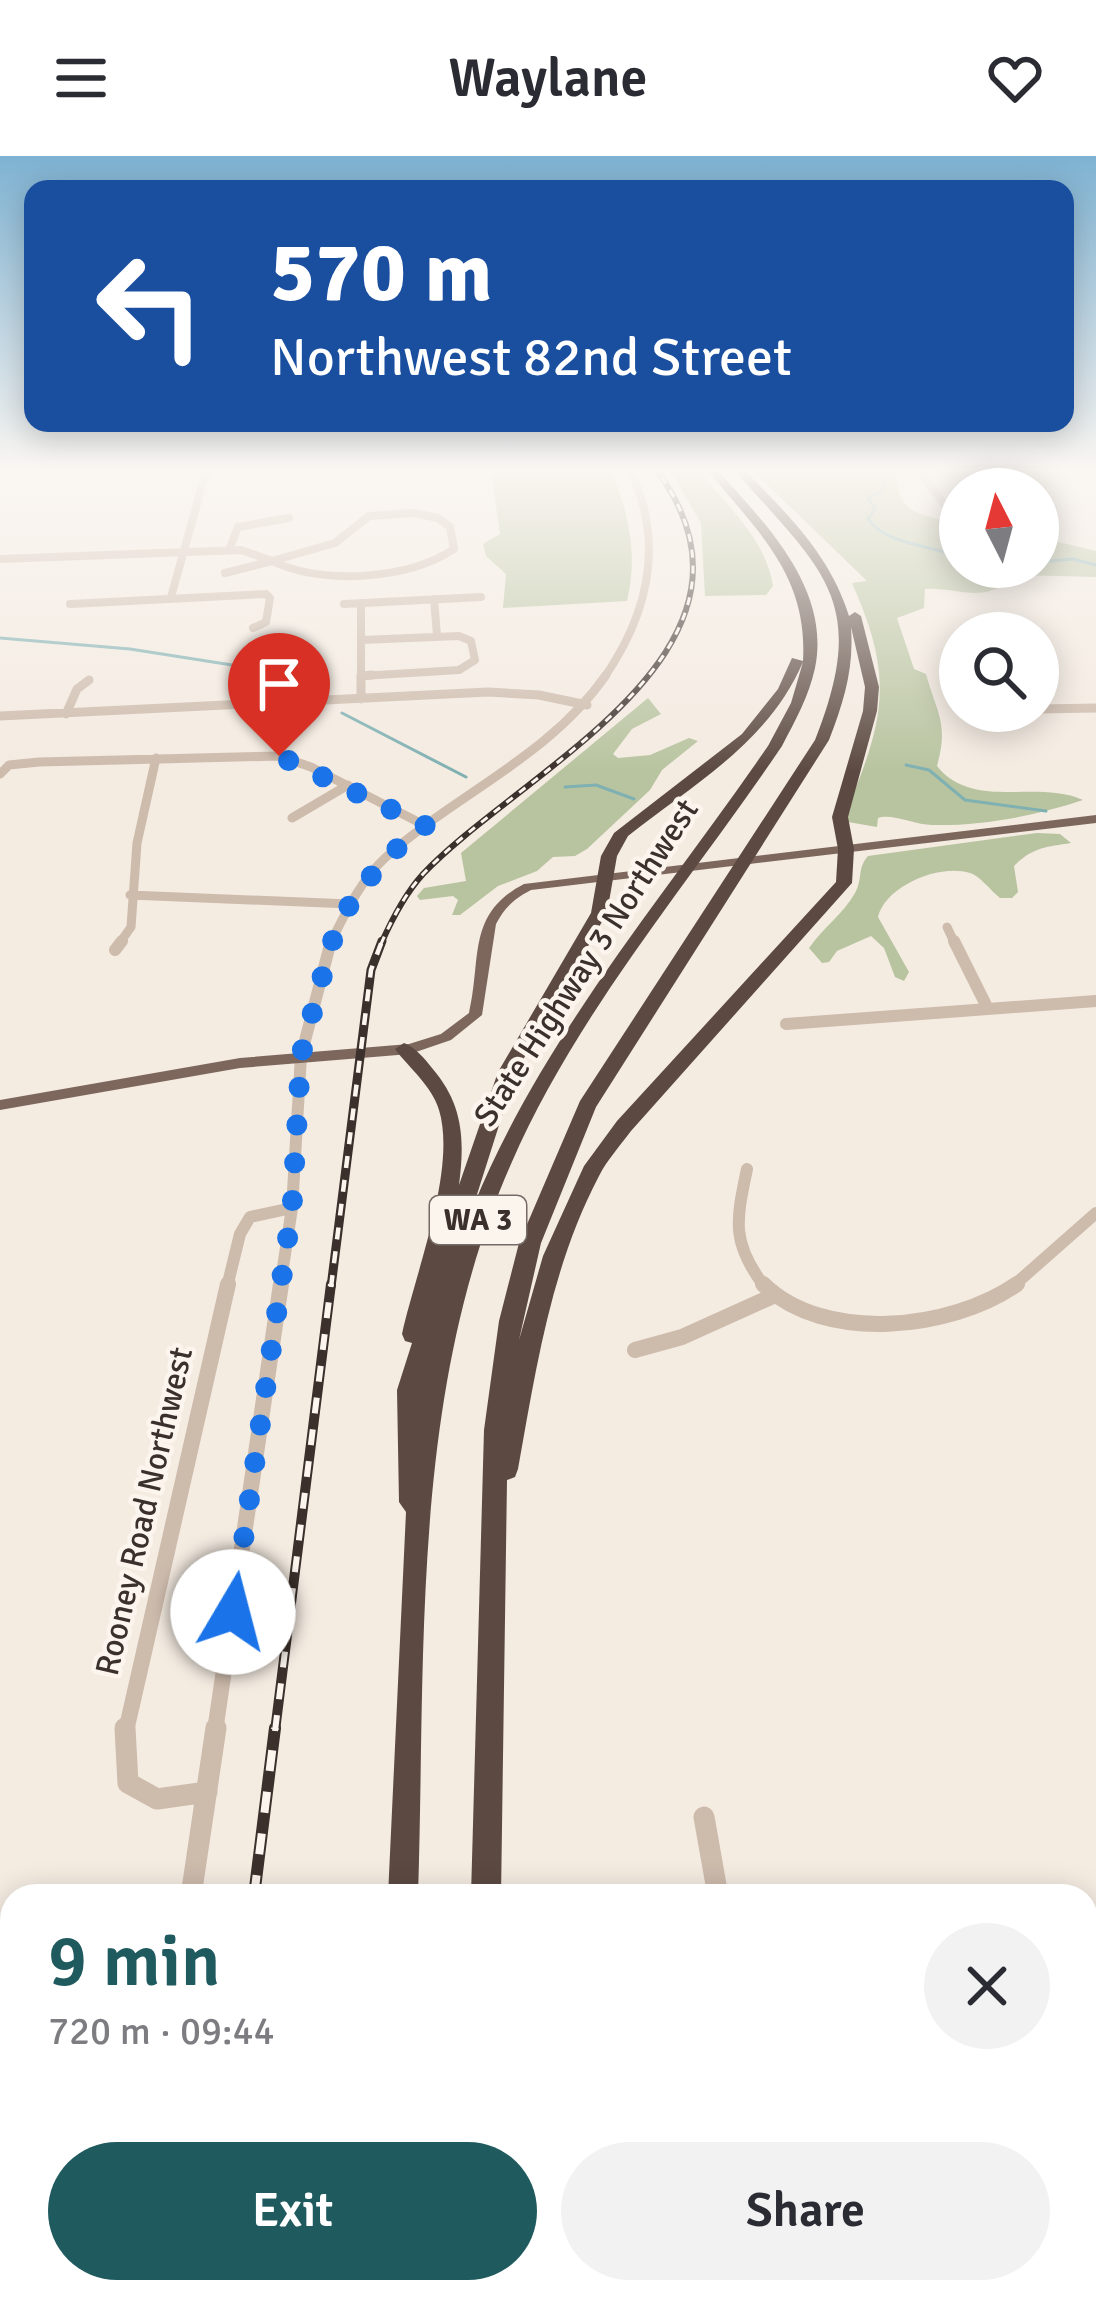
<!DOCTYPE html>
<html lang="en">
<head>
<meta charset="utf-8">
<style>
  :root { --surface:#fff; --page:#f2f2f3; --text:#2b2b33; --muted:#7c7c81; --accent:#1f5a5e }
  body { margin:0; font-family:Signika,sans-serif; background:var(--page); color:var(--text); height:100vh; display:flex; flex-direction:column; font-size:45px; white-space:nowrap }
  * { box-sizing:border-box; margin:0 }
  p { font-size:39px; color:var(--muted) }
  .icon { flex:none; width:66px; height:66px; fill:none; stroke:currentColor; stroke-width:2; stroke-linecap:round; stroke-linejoin:round }
  .map { position:relative; flex:1; overflow:hidden }
  .drawer { position:absolute; left:0px; top:1728px; width:1098px; height:420px; display:flex; flex-direction:column; background:var(--surface); border-radius:36px 36px 0 0; box-shadow:0 6px 30px #0003 }
  .drawer>* { flex:none }
  .top-card { position:absolute; left:24px; top:24px; width:1050px; height:252px; border-radius:24px; box-shadow:0 6px 30px #0003; background:#1a4fa0; color:#fff; overflow:hidden }
  .needle { width:78px; rotate:354deg }
  .buttons { position:absolute; left:939px; top:312px; display:grid; gap:24px }
  .buttons a { display:grid; place-items:center; width:120px; height:120px; border-radius:50%; background:var(--surface); box-shadow:0 6px 30px #0003; font-size:60px }
  .pin { position:absolute; display:grid; place-items:center; width:102px; height:102px; color:#fff; margin:-123px -51px; border-radius:50% 50% 50% 0; rotate:-45deg; box-shadow:0 0 12px #0007 }
  .pin .icon { rotate:45deg }
  .me { position:absolute; width:132px; margin:-66px; rotate:8deg; stroke-linejoin:round; filter:drop-shadow(0 0 9px #0008) }
  .turn { display:flex; align-items:center; gap:42px; height:252px; padding:0 48px; font-size:54px }
  .turn .icon { width:156px; height:156px; stroke-width:2.5 }
  .turn b { display:block; font-size:84px; line-height:102px }
  .round { display:grid; place-items:center; flex:none; width:126px; height:126px; border-radius:63px; background:var(--page) }
  .summary { display:flex; align-items:center; justify-content:space-between; height:204px; padding:0 48px }
  h1 { font-size:72px; font-weight:600; line-height:90px; color:var(--accent) }
  .cta { display:flex; gap:24px; margin-top:auto; padding:24px 48px }
  .cta a { flex:1; height:138px; border-radius:72px; background:var(--accent); color:#fff; font-size:48px; font-weight:600; line-height:138px; text-align:center }
  .cta a+a { background:var(--page); color:var(--text) }
  header { display:flex; justify-content:space-between; align-items:center; height:156px; padding:0 48px; background:var(--surface); font-size:54px; font-weight:600 }
  .map>svg:first-child { display:block }
</style>
</head>
<body>
<header><svg class="icon" aria-label="menu" viewBox="0 0 24 24"><path d="M4 6h16M4 12h16M4 18h16"/></svg>Waylane<svg class="icon" aria-label="heart" viewBox="0 0 24 24"><path d="M12 20l-8-8c-3-5 5-10 8-4 3-6 11-1 8 4z"/></svg></header>
<div class="map">
<svg width="1096" height="2148" viewBox="0 0 1096 2148">
  <rect width="100%" height="100%" fill="#f4ebe1"/>
  <path fill="#b8c4a0" d="M491,316h121c17,44 26,82 15,129l-124,7 3,-34 -20,-18 -3,-12 17,-10z
    M671,316h28c29,34 67,68 74,114l-7,9 -61,1 -4,-73z
    M754,316h158l-15,7c3,44 36,31 63,50v38h78v-30l58,14v26l-81,-2c-30,31 -56,12 -90,14l-1,19 -27,10 17,51 12,5c11,40 23,49 11,92 36,45 98,13 146,34 -48,16 -100,26 -151,25 -17,0 -41,-12 -54,-7l-1,9 -29,-5v-15c38,-91 45,-132 4,-224l15,-2z
    M648,542l13,16 -29,15 -19,25 5,4 32,-3 39,-17 9,3 -36,29 -12,20 -63,59 -12,7 -22,1 -16,14 -39,15 -38,29h-8l6,-15 -5,-4 -33,4 -3,-4 7,-8 42,-7 -5,-28z
    M1037,677l23,1 11,9c-25,4 -38,4 -57,23l4,26 -6,6h-12c-10,-8 -20,-22 -30,-25 -30,-10 -85,13 -92,44l31,55 -5,9 -9,-4 -11,-29 -13,-12 -34,15 -8,11 -7,1 -13,-15c14,-20 35,-35 46,-55 8,-14 2,-25 13,-37z"/>
  <g fill="none" stroke-linecap="round" stroke-linejoin="round">
    <path stroke="#7fb0b2" stroke-width="3" d="M890,316l-8,19 -14,7 7,11 -7,10c18,26 63,26 92,38
      M1038,406l35,-3 23,6
      M0,482l130,11 102,16
      M249,514l25,3
      M342,557l124,64
      M906,609l23,5 36,30 81,11
      M565,631l31,-2 38,14"/>
    <path stroke="#7fb0b2" stroke-width="8" d="M179,2136l9,10
      M228,2144l23,4"/>
    <path stroke="#cdbbac" stroke-width="8" d="M920,316l26,35
      M414,357l24,5 12,9 4,22c-47,31 -131,36 -182,12l63,-18 34,-27z
      M229,394l9,-23 51,-9
      M0,403l241,-9 31,11
      M225,417l47,-12
      M171,441l33,-118 9,-7
      M434,443l3,37
      M361,447v75
      M70,448l196,-10 4,4 -4,24 -13,6
      M344,448l137,-7
      M361,484l98,-4 12,5 4,19 -16,10 -98,6
      M604,522c44,-64 61,-133 27,-206"/>
    <path stroke="#cdbbac" stroke-width="9" d="M361,519v24
      M361,520l11,-1
      M1038,553l58,-1
      M66,558l11,-25 12,-9
      M0,560l488,-24 51,3 48,10
      M0,618l9,-9 30,-3 240,-6 32,11 115,59
      M292,662l56,-33
      M130,739l220,9
      M947,771l8,17
      M119,788l12,-17 6,-84 19,-85
      M330,788c15,-30 30,-63 55,-86 72,-65 164,-101 221,-183"/>
    <path stroke="#cdbbac" stroke-width="12" d="M954,785l33,66
      M115,794l7,-9
      M786,868l310,-23
      M747,1013c-11,52 -16,74 18,118
      M227,1131l13,-53 10,-17 42,-9
      M280,1131l12,-79 9,-152 30,-115
      M1012,1131l84,-74"/>
    <path stroke="#cdbbac" stroke-width="16" d="M763,1128c61,60 188,46 254,0
      M635,1194l47,-13 91,-41
      M126,1575l102,-447
      M215,1575l66,-447"/>
    <path stroke="#cdbbac" stroke-width="21" d="M125,1572l3,55 29,16 50,-7
      M704,1661l14,79
      M191,1740l25,-168
      M0,1855l5,-1 7,20
      M783,2136l2,12
      M3,2148l9,-22
      M125,2148l2,-12"/>
    <path fill="#7d675c" fill-rule="evenodd" d="M1096,659v8l-565,67c-17,9 -26,17 -35,34l-14,91 -31,25 -41,14 -170,14 -240,42v-10l240,-42 169,-14 32,-10 28,-21c13,-54 -3,-99 55,-129z"/>
    <path fill="#5c4a42" fill-rule="evenodd" d="M709,316h10c48,53 112,118 96,196 -6,28 -20,53 -33,78 -92,136 -205,266 -271,418 -101,229 -85,488 -93,732h-30l18,-384 -7,-10 -2,-112 15,-47 -7,-2 -3,-7c13,-60 55,-165 37,-224 -7,-24 -29,-41 -44,-61l9,-6c12,5 20,15 28,25 31,36 33,71 27,117l39,-113 93,-159 10,-57 13,-23 128,-99 36,-45 14,-31 11,3c5,-85 -44,-128 -94,-189zM803,506l-12,41 -23,43c-103,150 -226,291 -295,461l43,-135 91,-159 10,-57 11,-20c67,-53 140,-93 175,-174z
      M736,316h10c43,43 85,85 103,144l6,-4 6,4 18,71 -2,24 -29,106 6,32 -2,34 -221,248c-11,15 -24,29 -32,45 -48,91 -63,193 -81,293l-3,8 -8,3 -6,416h-30l13,-466 15,-109 20,-78 61,-142 235,-361c55,-139 9,-168 -79,-268zM851,471l14,60 -2,24 -31,106 6,32 -2,33 -219,239 -33,45 -41,90 -24,84 22,-97 55,-136 233,-367c15,-39 25,-71 22,-113z
      M363,2136h36v12h-36z
      M461,2136h36v12h-36z"/>
    <defs>
      <path id="rail-far3" d="M381,788c11,-25 24,-50 42,-70 98,-104 365,-223 235,-402"/>
      <path id="rail-far2" d="M331,1131l40,-317 11,-29"/>
      <path id="rail-far1" d="M275,1575l56,-447"/>
      <path id="rail" d="M254,1740l21,-168
        M202,2148l1,-12"/>
    </defs>
    <use href="#rail-far3" stroke="#3b302b" stroke-width="6"/>
    <use href="#rail-far2" stroke="#3b302b" stroke-width="9"/>
    <use href="#rail-far1" stroke="#3b302b" stroke-width="10"/>
    <use href="#rail" stroke="#3b302b" stroke-width="12"/>
    <use href="#rail-far3" stroke="#fbf5ee" stroke-width="3" stroke-dasharray="8" stroke-linecap="butt"/>
    <use href="#rail-far2" stroke="#fbf5ee" stroke-width="4.5" stroke-dasharray="12" stroke-linecap="butt"/>
    <use href="#rail-far1" stroke="#fbf5ee" stroke-width="6" stroke-dasharray="16" stroke-linecap="butt"/>
    <use href="#rail" stroke="#fbf5ee" stroke-width="8" stroke-dasharray="21" stroke-linecap="butt"/>
  </g>
  <linearGradient id="sky" x2="0" y2="1"><stop stop-color="#7eb2d2"/><stop offset="0.51" stop-color="#faf6f2"/><stop offset="1" stop-color="#faf6f2" stop-opacity="0"/></linearGradient>
  <rect width="1096" height="616" fill="url(#sky)"/>
  <g fill="none" stroke-linecap="round" stroke-linejoin="round">
    <path stroke="#1a73e8" stroke-width="21" stroke-dasharray="0 37.8" d="M233,1456l59,-404 9,-153 30,-111 19,-40 35,-46 41,-32 -147,-70"/>
  </g>
  <g text-anchor="middle" stroke-width="9" stroke-linejoin="round" paint-order="stroke">
    <rect fill="#fbf5ee" stroke="#756b66" stroke-width="3" x="430" y="1040" width="96" height="48" rx="9"/>
    <g font-size="30" font-weight="bold" fill="#3b302b">
      <text x="478" y="1074">WA 3</text>
    </g>
    <g font-size="33" fill="#3b302b" stroke="#fbf5ee">
      <text transform="translate(585 806) rotate(-57)" y="12">State Highway 3 Northwest</text>
      <text transform="translate(143 1355) rotate(-77)" y="12">Rooney Road Northwest</text>
    </g>
  </g>
</svg>
<div class="buttons">
<a><svg class="needle" viewBox="-14 -14 28 28"><path d="M0-13l5 13h-10z" fill="#e53935"/><path d="M0 13l5-13h-10z" fill="#7c7c81"/></svg></a>
<a><svg class="icon" aria-label="search" viewBox="0 0 24 24"><circle cx="10" cy="10" r="6"/><path d="M15 15l6 6"/></svg></a>
</div>
<div class="pin" style="left:279px;top:600px;background:#d93025"><svg class="icon" aria-label="arrive" viewBox="0 0 24 24"><path d="M6 21V4h12l-3 4 3 4H6"/></svg></div>
<svg class="me" style="left:233px;top:1456px" viewBox="-20 -20 40 40"><circle r="19" fill="#fff"/><path d="M0-13L10 11 0 6-10 11z" fill="#1a73e8"/></svg>
<div class="top-card">
<div class="turn"><svg class="icon" aria-label="left" viewBox="0 0 24 24"><path d="M17 20v-9H6M10 6l-5 5 5 5"/></svg><div><b>570 m</b>Northwest 82nd Street</div></div>
</div>
<section class="drawer">
<div class="summary"><div><h1>9 min</h1><p>720 m · 09:44</p></div><a class="round"><svg class="icon" aria-label="close" viewBox="0 0 24 24"><path d="M6 6l12 12M18 6L6 18"/></svg></a></div>
<div class="cta"><a>Exit</a><a>Share</a></div>
</section>
</div>
</body>
</html>
